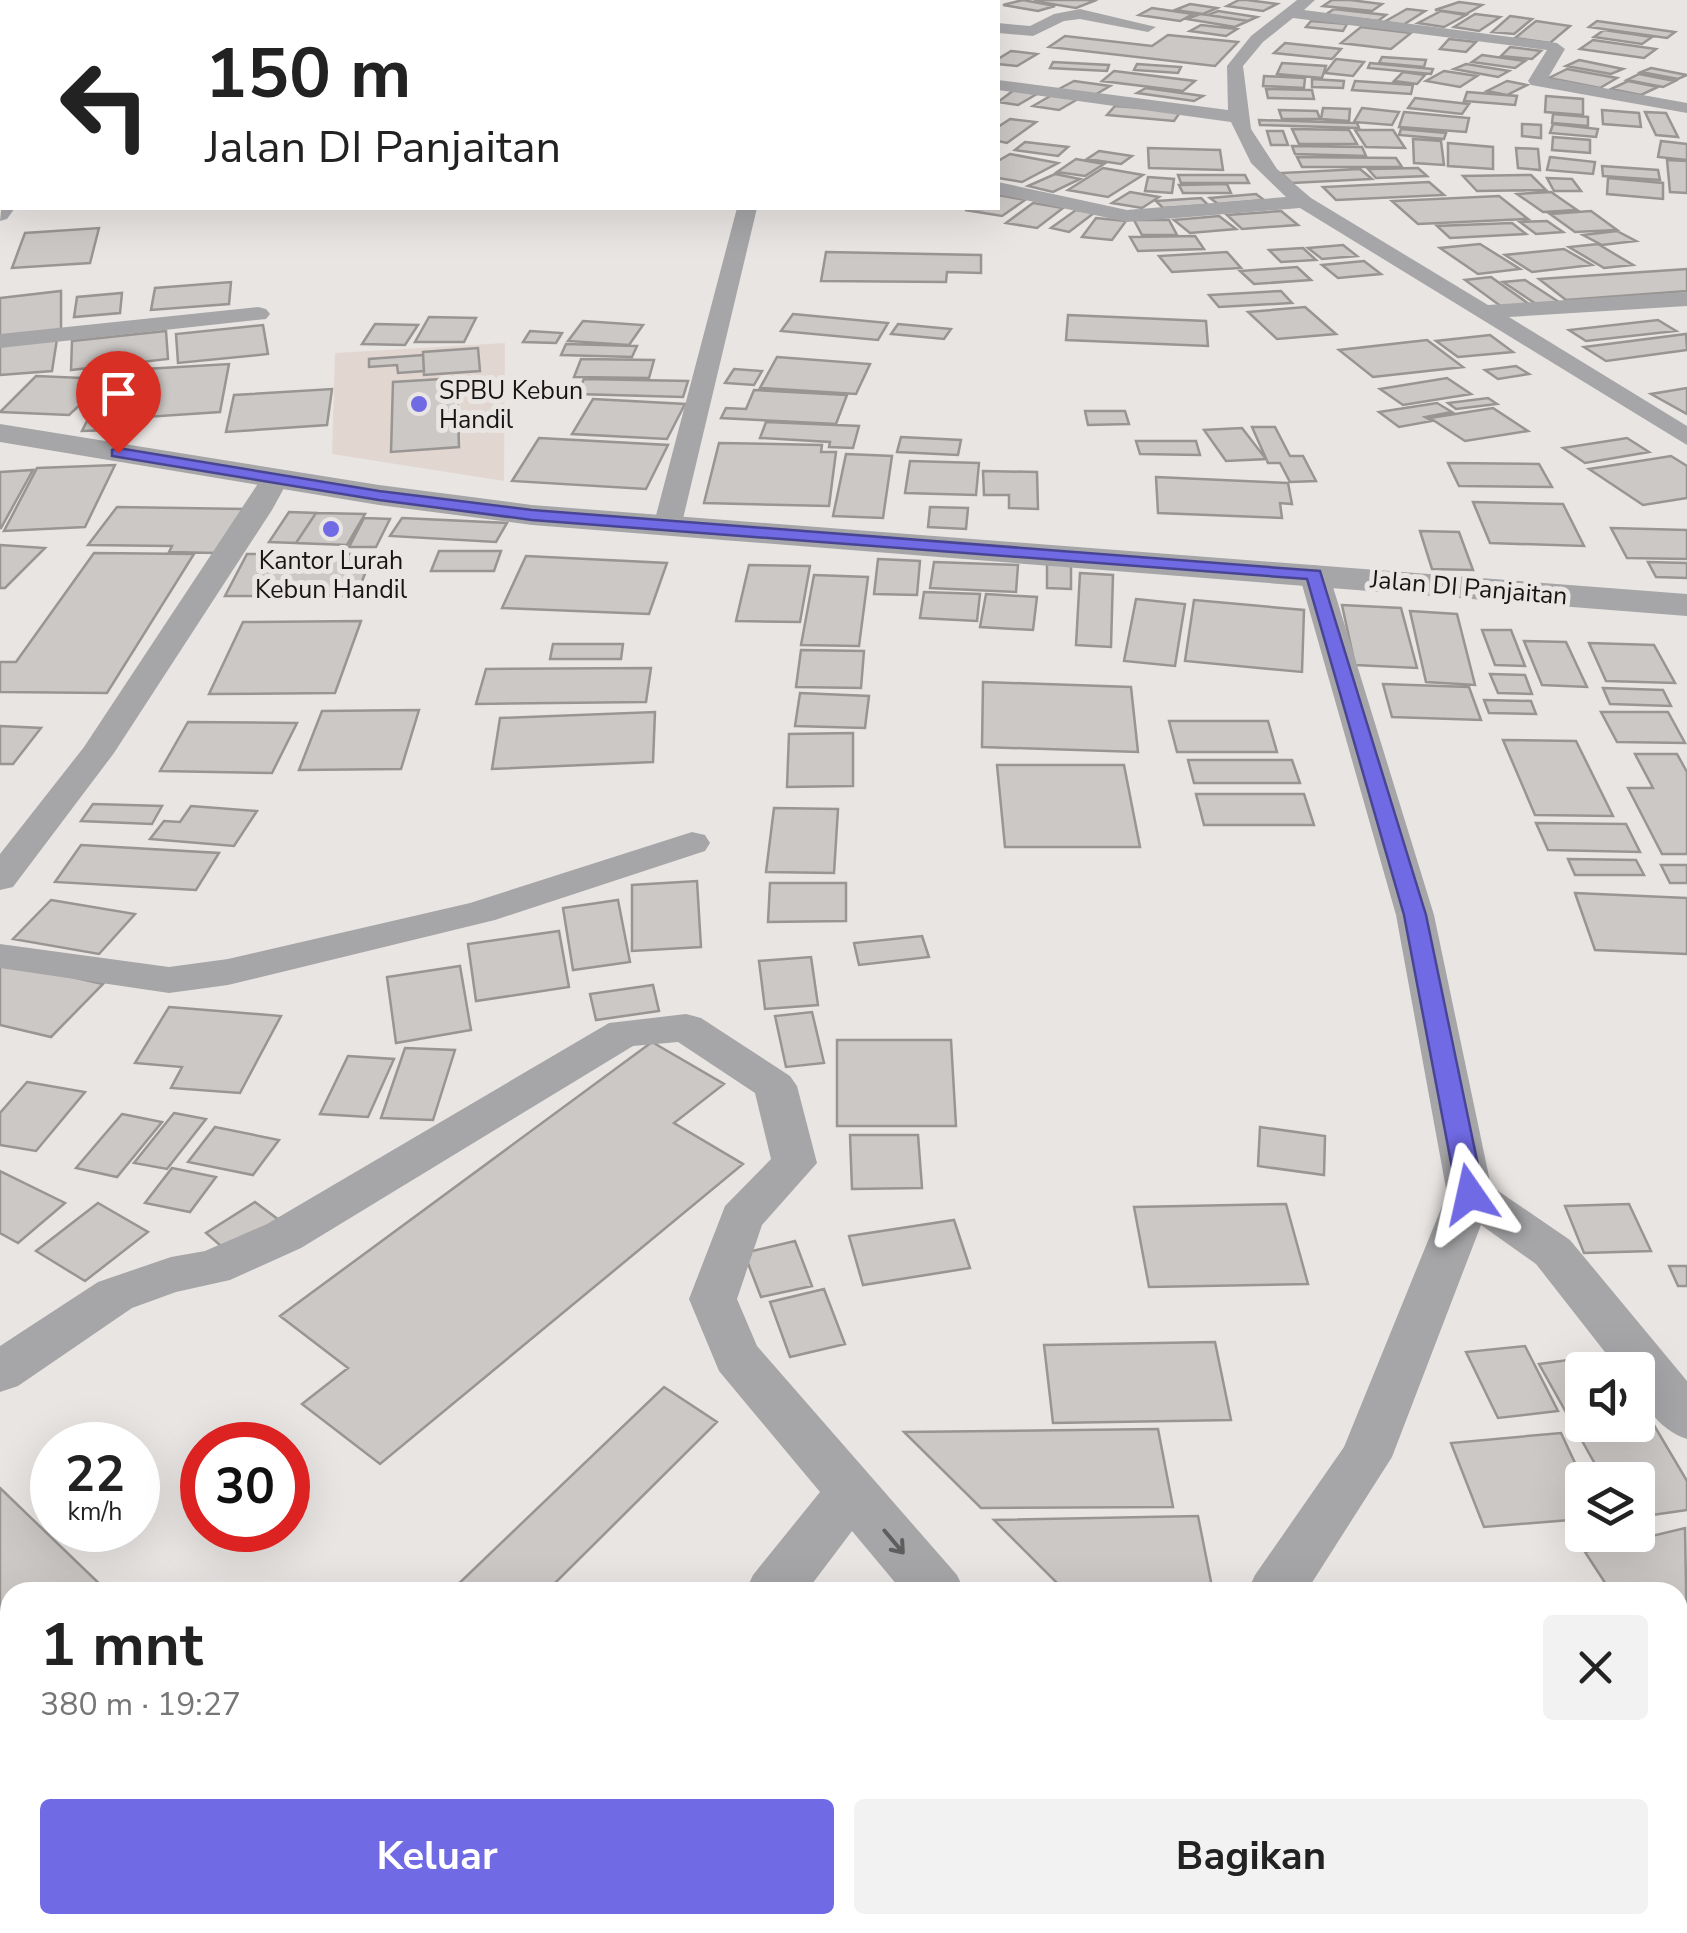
<!DOCTYPE html>
<html lang="id">
<head>
<meta charset="utf-8">
<style>
  :root { --surface:#fff; --page:#f2f2f2; --text:#222; --muted:#767676; --accent:#706ae5 }
  body { margin:0; font-family:"Nunito Sans",sans-serif; background:var(--page); color:var(--text); height:100vh; display:flex; flex-direction:column; font-size:38px; white-space:nowrap }
  * { box-sizing:border-box; margin:0 }
  p { font-size:32px; color:var(--muted) }
  .icon { flex:none; width:55px; height:55px; fill:none; stroke:currentColor; stroke-width:2; stroke-linecap:round; stroke-linejoin:round }
  .map { position:relative; flex:1; overflow:hidden }
  .sheet { position:absolute; left:0px; top:1582px; width:1688px; height:352px; display:flex; flex-direction:column; background:var(--surface); border-radius:30px 30px 0 0; box-shadow:0 10px 40px #0002 }
  .sheet>* { flex:none }
  .top-card { position:absolute; left:0px; top:0px; width:1000px; height:210px; box-shadow:0 10px 40px #0002; background:#fff; color:var(--text); overflow:hidden }
  .controls { position:absolute; left:1565px; top:1352px; display:grid; gap:20px }
  .controls a { display:grid; place-items:center; width:90px; height:90px; border-radius:10px; background:var(--surface); box-shadow:0 10px 40px #0002; font-size:50px }
  .speed { position:absolute; left:30px; top:1422px; display:flex; gap:20px; font-size:50px; font-weight:700; text-align:center }
  .speed>* { display:grid; place-content:center; width:130px; height:130px; border-radius:50%; background:var(--surface); box-shadow:0 10px 40px #0002; line-height:1 }
  .speed small { font-size:25px; font-weight:400 }
  .speed .limit { border:15px solid #d22; background:#fff; color:#111 }
  .pin { position:absolute; display:grid; place-items:center; width:85px; height:85px; color:#fff; margin:-102px -42px; border-radius:50% 50% 50% 0; rotate:-45deg; box-shadow:0 0 10px #0007 }
  .pin .icon { rotate:45deg }
  .me { position:absolute; width:110px; margin:-55px; rotate:349deg; stroke-linejoin:round; filter:drop-shadow(0 0 8px #0008) }
  .turn { display:flex; align-items:center; gap:35px; height:210px; padding:0 40px; font-size:45px }
  .turn .icon { width:130px; height:130px; stroke-width:2.5 }
  .turn b { display:block; font-size:70px; line-height:85px }
  .round { display:grid; place-items:center; flex:none; width:105px; height:105px; border-radius:10px; background:var(--page) }
  .summary { display:flex; align-items:center; justify-content:space-between; height:170px; padding:0 40px }
  h1 { font-size:60px; font-weight:700; line-height:75px }
  .primary-button { display:flex; gap:20px; margin-top:auto; padding:20px 40px }
  .primary-button a { flex:1; height:115px; border-radius:10px; background:var(--accent); color:#fff; font-size:40px; font-weight:700; line-height:115px; text-align:center }
  .primary-button a+a { background:var(--page); color:var(--text) }
  .map>svg:first-child { display:block }
</style>
</head>
<body>
<div class="map">
<svg width="1687" height="1933" viewBox="0 0 1687 1933">
  <rect width="100%" height="100%" fill="#e9e5e3"/>
  <path fill="#e2d6d0" d="M505,343l-1,138 -172,-27 3,-101z"/>
  <path fill="#ccc8c6" stroke="#989593" stroke-width="2.5" d="M1023,0l32,6 -17,5 -35,-6z
    M1037,0h51l6,1 -18,7 -42,-7z
    M1239,0h8l30,4 -14,7 -36,-5z
    M1332,0h18l32,4 -10,7 -49,-5z
    M1459,2l23,3 -16,9 -31,-4z
    M1190,4l27,4 -14,6 -28,-4z
    M1152,8l41,6 -13,7 -41,-6z
    M1334,9l52,6 -8,6 -53,-6z
    M1407,9l18,2 -22,14 -19,-3z
    M1218,11l39,6 -9,4 -40,-6z
    M1441,11l25,4 -22,12 -26,-4z
    M1200,14l8,1 40,6 -13,6 -48,-8z
    M1475,14l25,3 -21,14 -25,-4z
    M1510,16l22,3 -18,15 -22,-2z
    M1311,21l36,3 -4,7 -37,-4z
    M1536,21l34,5 -20,17 -35,-5z
    M1597,21l78,11 -8,6 -78,-11z
    M1201,25l36,4 -11,7 -36,-5z
    M1361,27l50,6 -20,16 -50,-6z
    M1604,30l48,7 -10,7 -48,-7z
    M1168,35l70,7 -23,24 -166,-19 16,-11 87,10z
    M1449,39l27,3 -10,10 -26,-3z
    M1593,40l63,9 -12,9 -64,-9z
    M1285,43l56,6 -9,10 -58,-6z
    M1510,47l31,4 -9,8 -31,-3z
    M1011,51l26,3 -20,12 -19,-2v-5z
    M1482,55l43,6 -10,7 -43,-6z
    M1382,57l44,3 -2,7 -45,-4z
    M1336,59l28,3 -11,14 -28,-3z
    M1579,60l44,9 -12,5 -45,-8z
    M1053,62l56,3 -2,6 -57,-3z
    M1282,63l44,3 -4,12 -45,-4z
    M1370,63l63,6 -2,5 -63,-6z
    M1137,64l44,3 -3,6 -44,-3z
    M1466,64l43,7 -11,6 -44,-8z
    M1651,68l36,7 -9,4 -37,-7z
    M1567,69l50,9 -17,10 -51,-10z
    M1114,71l81,10 -12,10 -81,-10z
    M1444,71l33,5 -17,11 -34,-6z
    M1403,72l22,3 -8,9 -23,-3z
    M1639,74l36,7 -12,6 -36,-7z
    M1264,76l41,2 -1,10 -41,-2z
    M1312,79l32,2 -1,7 -31,-1z
    M1074,81l36,5 -17,10 -36,-6z
    M1355,81l58,4 -2,9 -59,-4z
    M1507,81l20,4 -20,10 -20,-4z
    M1628,81l30,6 -17,8 -30,-6z
    M1146,88l57,8 -9,5 -57,-8z
    M1266,89l46,1 2,9 -46,-1z
    M1014,90l23,4 -19,11 -20,-3z
    M1467,92l50,4 -2,9 -51,-4z
    M1052,95l26,4 -19,11 -26,-4z
    M1546,96l37,3v16l-38,-3z
    M1415,98l54,6 -7,10 -54,-6z
    M1115,106l66,5 -7,10 -67,-6z
    M1323,108l27,1 -1,12 -28,-2z
    M1362,108l37,4 -7,13 -38,-3z
    M1279,110l38,1 3,8h-38z
    M1602,110l37,3 2,14 -38,-3z
    M1404,112l65,6 -3,14 -67,-5z
    M1645,112l21,1 12,24 -22,-2z
    M1553,114l35,3v9l-36,-3z
    M1010,119l26,3 -29,21 -9,-2v-14z
    M1259,120l98,3 2,5 -99,-3z
    M1522,124l19,1v13l-19,-2z
    M1553,124l45,5 -2,8 -46,-4z
    M1292,129l57,1 8,14h-58z
    M1401,129l45,4 -2,6 -45,-4z
    M1355,130h38l12,18 -39,-1z
    M1267,131h16l5,14h-17z
    M1553,137l37,3v13l-38,-3z
    M1413,139l28,2 3,24 -30,-2z
    M1661,141l26,3v16l-29,-3z
    M1025,142l43,5 -10,9 -43,-6z
    M1448,143l45,4v22l-45,-3z
    M1292,146l70,1 4,9 -71,-2z
    M1148,148l72,2 3,20 -74,-2z
    M1516,148l22,1 2,21 -22,-2z
    M1099,151l33,5 -11,8 -34,-5z
    M1010,154l48,9 -36,19 -24,-4v-17z
    M1297,157l99,1 6,9h-100z
    M1550,157l45,5 -2,12 -46,-4z
    M1076,159l28,5 -19,12 -28,-4z
    M1667,160l20,1v32l-17,-1z
    M1602,166l56,4 2,10 -57,-4z
    M1103,168l40,7 -35,22 -40,-7z
    M1418,168l9,8 -51,2 -8,-9z
    M1360,169l12,10 -80,4 -11,-10z
    M1055,174l25,5 -27,13 -25,-6z
    M1178,175h67l4,8h-68z
    M1531,175l15,15 -69,1 -14,-15z
    M1148,177l26,2 -2,14 -27,-2z
    M1547,178l25,1 9,12h-27z
    M1608,178l55,5v16l-56,-5z
    M1429,182l15,13 -108,5 -13,-13z
    M1227,184l4,9h-48l-4,-8z
    M1130,192l29,5 -17,11 -30,-5z
    M1551,192l26,18 -34,2 -26,-18z
    M1256,194l8,6 -46,4 -8,-6z
    M998,195l27,5 -23,16 -37,-6 33,-2z
    M1499,196l29,23 -110,5 -26,-23z
    M1201,198l7,7 -45,3 -7,-7z
    M1033,203l30,5 -26,20 -31,-5z
    M1076,210l18,3 -25,19 -18,-4z
    M1281,211l17,14 -56,4 -15,-14z
    M1591,211l26,19 -42,2 -25,-18z
    M1219,216l17,13 -46,4 -16,-13z
    M1096,218l30,3 -14,19 -30,-3z
    M1134,220h35l8,15h-35z
    M1547,221l16,11 -27,2 -16,-12z
    M1512,223l14,11 -76,4 -13,-12z
    M99,228l-9,35 -78,5 13,-35z
    M1617,231l19,10 -34,4 -19,-10z
    M1195,236l9,13 -66,2 -8,-14z
    M1480,244l40,25 -42,5 -38,-26z
    M1598,244l35,21 -29,3 -35,-21z
    M1343,245l14,11 -35,3 -14,-11z
    M1303,248l13,12 -35,2 -12,-12z
    M1564,249l28,16 -60,7 -27,-17z
    M826,252l155,3v18l-34,-1 -1,10 -125,-1z
    M1227,252l14,16 -69,4 -13,-16z
    M1364,261l17,13 -43,4 -16,-13z
    M1297,267l14,13 -57,4 -14,-13z
    M1687,269v22l-121,9 -27,-21z
    M1491,277l38,27 -27,3 -37,-27z
    M1525,280l37,24 -23,2 -36,-24z
    M231,282l-2,22 -78,6 4,-22z
    M61,291v41l-61,7v-41z
    M1281,291l11,12 -73,4 -10,-12z
    M122,293l-2,20 -46,4 3,-20z
    M1305,307l31,27 -59,5 -29,-27z
    M793,314l95,9 -10,17 -97,-9z
    M1068,315l138,6 2,25 -142,-6z
    M429,317l47,1 -12,24h-49z
    M1658,320l18,11 -90,10 -17,-11z
    M583,321l60,4 -14,20 -61,-4z
    M375,324l43,1 -13,20 -43,-1z
    M898,324l53,5 -7,10 -53,-5z
    M263,325l5,29 -90,9 -2,-29z
    M166,331l2,28 -97,11 1,-29z
    M530,331l32,2 -6,10 -33,-1z
    M1686,334l1,16 -81,11 -22,-14z
    M1490,335l23,17 -55,5 -22,-16z
    M57,339l-5,32 -52,4v-30z
    M1427,340l36,27 -90,10 -34,-27z
    M566,344l71,2 -5,11 -71,-2z
    M478,348l2,23 -56,4 -1,-23z
    M423,355l1,16 -26,2 -1,-8 -28,2v-8z
    M777,357l93,7 -14,30 -96,-6z
    M581,359l73,1 -5,18 -75,-1z
    M229,364l-9,48 -89,6 14,-49z
    M1516,366l13,8 -31,5 -13,-9z
    M734,369l28,2 -8,14 -29,-2z
    M36,376l72,3 -39,36 -69,-3z
    M457,378l2,69 -68,5 2,-70z
    M1447,378l24,16 -68,11 -23,-16z
    M584,379l104,2 -5,16 -106,-3z
    M138,384l-21,46 -35,1 23,-46z
    M1687,388v26l-36,-20z
    M332,389l-5,36 -101,7 8,-37z
    M754,390l93,5 -11,29 -115,-6 5,-10 20,1z
    M1488,398l9,6 -41,5 -8,-6z
    M593,399l92,5 -18,35 -95,-5z
    M1437,403l15,9 -27,5 7,4 -33,6 -20,-15z
    M1493,408l35,23 -63,10 -35,-23z
    M1085,411h40l4,13 -41,1z
    M766,422l93,4 -6,22 -24,-1 1,-5 -70,-4z
    M1252,427h23l15,29h13l13,25 -26,1 -10,-19h-12z
    M1242,428l24,31 -40,2 -22,-31z
    M901,437l60,3 -3,15 -61,-3z
    M539,438l129,7 -22,44 -134,-8z
    M1627,438l22,14 -64,11 -22,-15z
    M1136,441h60l4,14 -60,-1z
    M719,443l103,2 -1,7h15l-7,54 -125,-3z
    M846,454l46,2 -9,62 -50,-2z
    M1671,456l16,10v32l-44,7 -54,-36z
    M910,461l69,2 -3,32 -71,-2z
    M1448,463l91,1 13,23 -93,-1z
    M115,465l-30,62 -81,4 33,-63z
    M33,470l-32,58h-1v-56z
    M983,471l54,1 1,37 -29,-1v-13h-25z
    M1156,477l132,6 4,21 -12,-1 2,15 -124,-5z
    M1473,502l90,2 21,42 -94,-3z
    M117,507l127,2 -28,44 -47,-1 3,-6 -84,-1z
    M930,507l38,1 -2,21 -38,-2z
    M289,512l27,1 -20,30 -27,-1z
    M316,513l49,1 -18,31 -51,-2z
    M364,518l26,1 -14,28h-27z
    M402,518l105,5 -11,19 -106,-6z
    M1611,528l76,2v29l-60,-1z
    M1420,531l39,1 14,38 -41,-1z
    M0,545l45,3 -40,40h-5z
    M439,551h62l-7,20h-63z
    M94,553l100,1 -87,139 -107,-1v-30h16z
    M247,554h126l-17,42h-131z
    M526,556l141,7 -18,51 -147,-6z
    M878,559l42,2 -3,34 -43,-1z
    M934,562l84,3 -2,27 -86,-4z
    M1648,562l39,1v15l-31,-1z
    M1047,564l24,1v24l-24,-1z
    M749,565l61,1 -10,56 -64,-1z
    M1080,573l33,2 -2,72 -35,-2z
    M814,575l54,2 -9,69 -58,-1z
    M924,592l56,2 -3,27 -57,-3z
    M986,594l51,3 -4,33 -53,-3z
    M1136,599l49,5 -10,62 -51,-5z
    M1194,600l110,10 -2,62 -117,-11z
    M1342,605l59,3 16,60 -62,-3z
    M1410,611l47,3 18,71 -49,-3z
    M361,621l-26,72 -126,1 34,-72z
    M1482,630h29l14,36 -30,-1z
    M1524,641l42,1 21,45 -45,-2z
    M1589,643l65,2 21,38 -69,-2z
    M553,644h70l-2,15h-71z
    M801,650l63,1 -3,37 -65,-1z
    M651,668l-5,34 -170,2 10,-35z
    M1490,674l35,1 7,19 -34,-1z
    M983,682l148,5 7,65 -156,-5z
    M1383,684l86,3 12,33 -89,-3z
    M1603,688l60,2 8,16 -61,-2z
    M800,693l69,3 -4,32 -70,-2z
    M1484,700l47,1 5,13 -47,-1z
    M419,710l-18,59 -102,1 23,-59z
    M655,712l-2,50 -161,7 8,-51z
    M1601,712h67l17,31 -68,-1z
    M1169,721h99l9,31h-100z
    M188,722l109,1 -25,50 -112,-2z
    M0,726l41,2 -28,36h-13z
    M853,733v53l-66,1 2,-53z
    M1503,740l73,1 37,75 -78,-1z
    M1635,754h42l10,18v82h-25l-34,-66h25z
    M1188,760h104l8,23h-106z
    M997,765h127l16,82h-135z
    M1196,794h108l10,31h-110z
    M93,804l69,2 -10,18 -71,-3z
    M191,806l66,5 -23,35 -84,-7 14,-18 16,1z
    M774,808l64,1 -4,64 -68,-1z
    M1536,823l90,1 14,28 -92,-2z
    M81,845l138,8 -23,37 -141,-8z
    M1568,859l68,1 8,15h-69z
    M1661,865h26v18h-17z
    M697,881l4,66 -69,4v-66z
    M770,883h76v38l-78,1z
    M1575,893l112,5v56l-92,-4z
    M51,900l84,14 -36,40 -86,-15z
    M618,900l12,62 -57,8 -10,-62z
    M559,931l10,56 -93,14 -8,-57z
    M922,936l7,21 -70,8 -5,-22z
    M811,957l7,48 -53,4 -6,-48z
    M0,961l103,23 -52,53 -51,-12z
    M460,966l11,64 -75,13 -9,-66z
    M653,985l6,26 -63,9 -6,-26z
    M169,1007l112,9 -41,77 -69,-5 11,-21 -47,-4z
    M812,1012l12,51 -38,4 -11,-51z
    M837,1040h114l5,86h-119z
    M652,1042l72,42 -50,39 69,41 -363,300 -78,-60 46,-36 -68,-52z
    M405,1048l50,2 -22,70 -52,-2z
    M348,1056l46,3 -26,58 -48,-3z
    M27,1082l58,10 -49,59 -36,-6v-32z
    M174,1113l32,6 -39,50 -33,-6z
    M122,1114l40,8 -45,55 -41,-9z
    M215,1127l64,13 -26,35 -65,-13z
    M1260,1127l65,9 -1,39 -66,-9z
    M850,1135h68l4,53 -70,1z
    M172,1168l44,9 -26,35 -45,-9z
    M0,1171l65,32 -47,40 -18,-10z
    M255,1202l24,18 -50,33 -23,-20z
    M98,1203l50,29 -63,49 -49,-30z
    M1286,1204l22,80 -159,3 -15,-80z
    M1629,1204l22,47 -67,2 -19,-47z
    M954,1220l16,48 -107,17 -14,-49z
    M795,1241l17,45 -51,11 -17,-44z
    M1669,1266h18v20h-9z
    M824,1289l21,55 -55,13 -20,-55z
    M1215,1342l16,78 -178,3 -9,-78z
    M1525,1346l33,65 -60,7 -32,-66z
    M1612,1354l9,16h-39v55h56v-27l49,83v29l-49,7v-37h-34l-65,-116z
    M664,1387l53,35 -171,170h-96z
    M1158,1429l15,78 -192,1 -77,-76z
    M1561,1433l22,47 -1,39 -98,8 -33,-84z
    M0,1488l108,104h-98v295l-10,-12z
    M1198,1516l15,76h-147l-72,-72z
    M1685,1528l2,115 -9,2v-53h-67l-26,-40z
    M1678,1747h9v57h-9z
    M43,1925h215l-8,8h-200z"/>
  <g fill="none" stroke-linecap="round" stroke-linejoin="round">
    <path fill="#a6a6a8" fill-rule="evenodd" d="M763,0h16v2h-15z
      M1297,0h18l-11,10 253,33 8,6 -17,29 139,25v10l-156,-28 -3,-4 19,-31 -254,-32 -30,24 -20,24 8,63 26,40 34,29 177,107 199,-13v14l-178,11 178,109v19l-387,-237 -173,14 -129,-28v-12l129,28 159,-13 -35,-34 -20,-41 -233,-32v-10l230,30 -1,-44 24,-30z
      M1080,9l76,18 -8,5 -68,-13 -16,2 -31,15 -35,-3v-10l32,3 24,-12z
      M2,202v6h13l-8,11 -7,2z
      M737,208h20l-75,315 -4,6h-20l-4,-6z
      M258,307l8,2 4,5 -4,5 -266,29v-14z
      M275,471l14,8 -17,31 -158,243 -101,134 -13,3v-36l84,-107 181,-274z
      M1314,565l11,3 4,6 105,341 57,271 79,54 117,141v58c-30,-10 -49,-38 -49,-69h-19l-83,-106 -55,-39 -89,232 -86,135h-59l8,-17 89,-128 103,-253 -51,-279 -97,-341 4,-6z
      M692,832l13,3 5,8 -5,8 -210,69 -267,65 -59,8 -169,-25v-24l169,23 59,-8 242,-56z
      M686,1014l15,4 89,58 7,10 20,77 -55,62 -25,74 20,47 200,229 8,17h-62l-51,-61 -46,61h-61l8,-17 67,-83 -101,-121 -30,-72 36,-93 46,-47 -16,-66 -77,-51 -45,4 -332,202 -71,32 -54,12 -44,16 -114,78 -18,6v-46l98,-64 73,-25 34,-6 62,-27 342,-201z
      M484,1925h67l-3,8h-67z
      M1035,1925h65l-3,8h-65z"/>
    <path fill="#a6a6a8" fill-rule="evenodd" d="M0,424l379,61 153,20 1155,89v22l-1155,-91 -153,-20 -379,-63z"/>
  </g>
  <defs><path id="oneway-shaft" d="M-6 0H5M1.5-3L5.5 0L1.5 3" fill="none" stroke-width="1.6" stroke-linecap="round" stroke-linejoin="round" transform="scale(2.5)"/></defs>
  <use stroke="#5e5e5e" href="#oneway-shaft" transform="translate(894 1542) rotate(50)"/>
  <path fill="#706ae5" stroke="#494595" stroke-width="2.5" d="M118,448l261,43 153,19 788,61 106,344 58,279 -4,6h-19l-4,-6 -53,-279 -97,-336 -775,-59 -153,-20 -267,-44v-6z"/>
  <g fill="#706ae5" stroke="#e9e5e3" stroke-width="4">
    <circle cx="419" cy="404" r="10"/>
    <circle cx="331" cy="529" r="10"/>
  </g>
  <g text-anchor="middle" stroke-width="10" stroke-linejoin="round" paint-order="stroke">
    <g font-size="25" fill="#171515" stroke="#e9e5e3" text-anchor="start">
      <text x="439" y="399">SPBU Kebun<tspan x="439" dy="29">Handil</tspan></text>
      <text x="331" y="569" text-anchor="middle">Kantor Lurah<tspan x="331" dy="29">Kebun Handil</tspan></text>
    </g>
    <g font-size="25" fill="#171515" stroke="#e9e5e3">
      <text transform="translate(1469 587) rotate(5)" y="9">Jalan DI Panjaitan</text>
    </g>
  </g>
</svg>
<div class="controls">
<a><svg class="icon" aria-label="sound" viewBox="0 0 24 24"><path d="M4 9h4l5-4v14l-5-4H4zM17 9q2 3 0 6"/></svg></a>
<a><svg class="icon" aria-label="layers" viewBox="0 0 24 24"><path d="M12 4l9 5-9 5-9-5zM3 14l9 5 9-5"/></svg></a>
</div>
<div class="speed"><div>22<small>km/h</small></div><div class="limit">30</div></div>
<div class="pin" style="left:118px;top:453px;background:#d93025"><svg class="icon" aria-label="arrive" viewBox="0 0 24 24"><path d="M6 21V4h12l-3 4 3 4H6"/></svg></div>
<svg class="me" style="left:1470px;top:1194px" viewBox="-20 -20 40 40"><path d="M0-17L14 15 0 8-14 15z" fill="#706ae5" stroke="#fff" stroke-width="4"/></svg>
<div class="top-card">
<div class="turn"><svg class="icon" aria-label="left" viewBox="0 0 24 24"><path d="M17 20v-9H6M10 6l-5 5 5 5"/></svg><div><b>150 m</b>Jalan DI Panjaitan</div></div>
</div>
<section class="sheet">
<div class="summary"><div><h1>1 mnt</h1><p>380 m · 19:27</p></div><a class="round"><svg class="icon" aria-label="close" viewBox="0 0 24 24"><path d="M6 6l12 12M18 6L6 18"/></svg></a></div>
<div class="primary-button"><a>Keluar</a><a>Bagikan</a></div>
</section>
</div>
</body>
</html>
